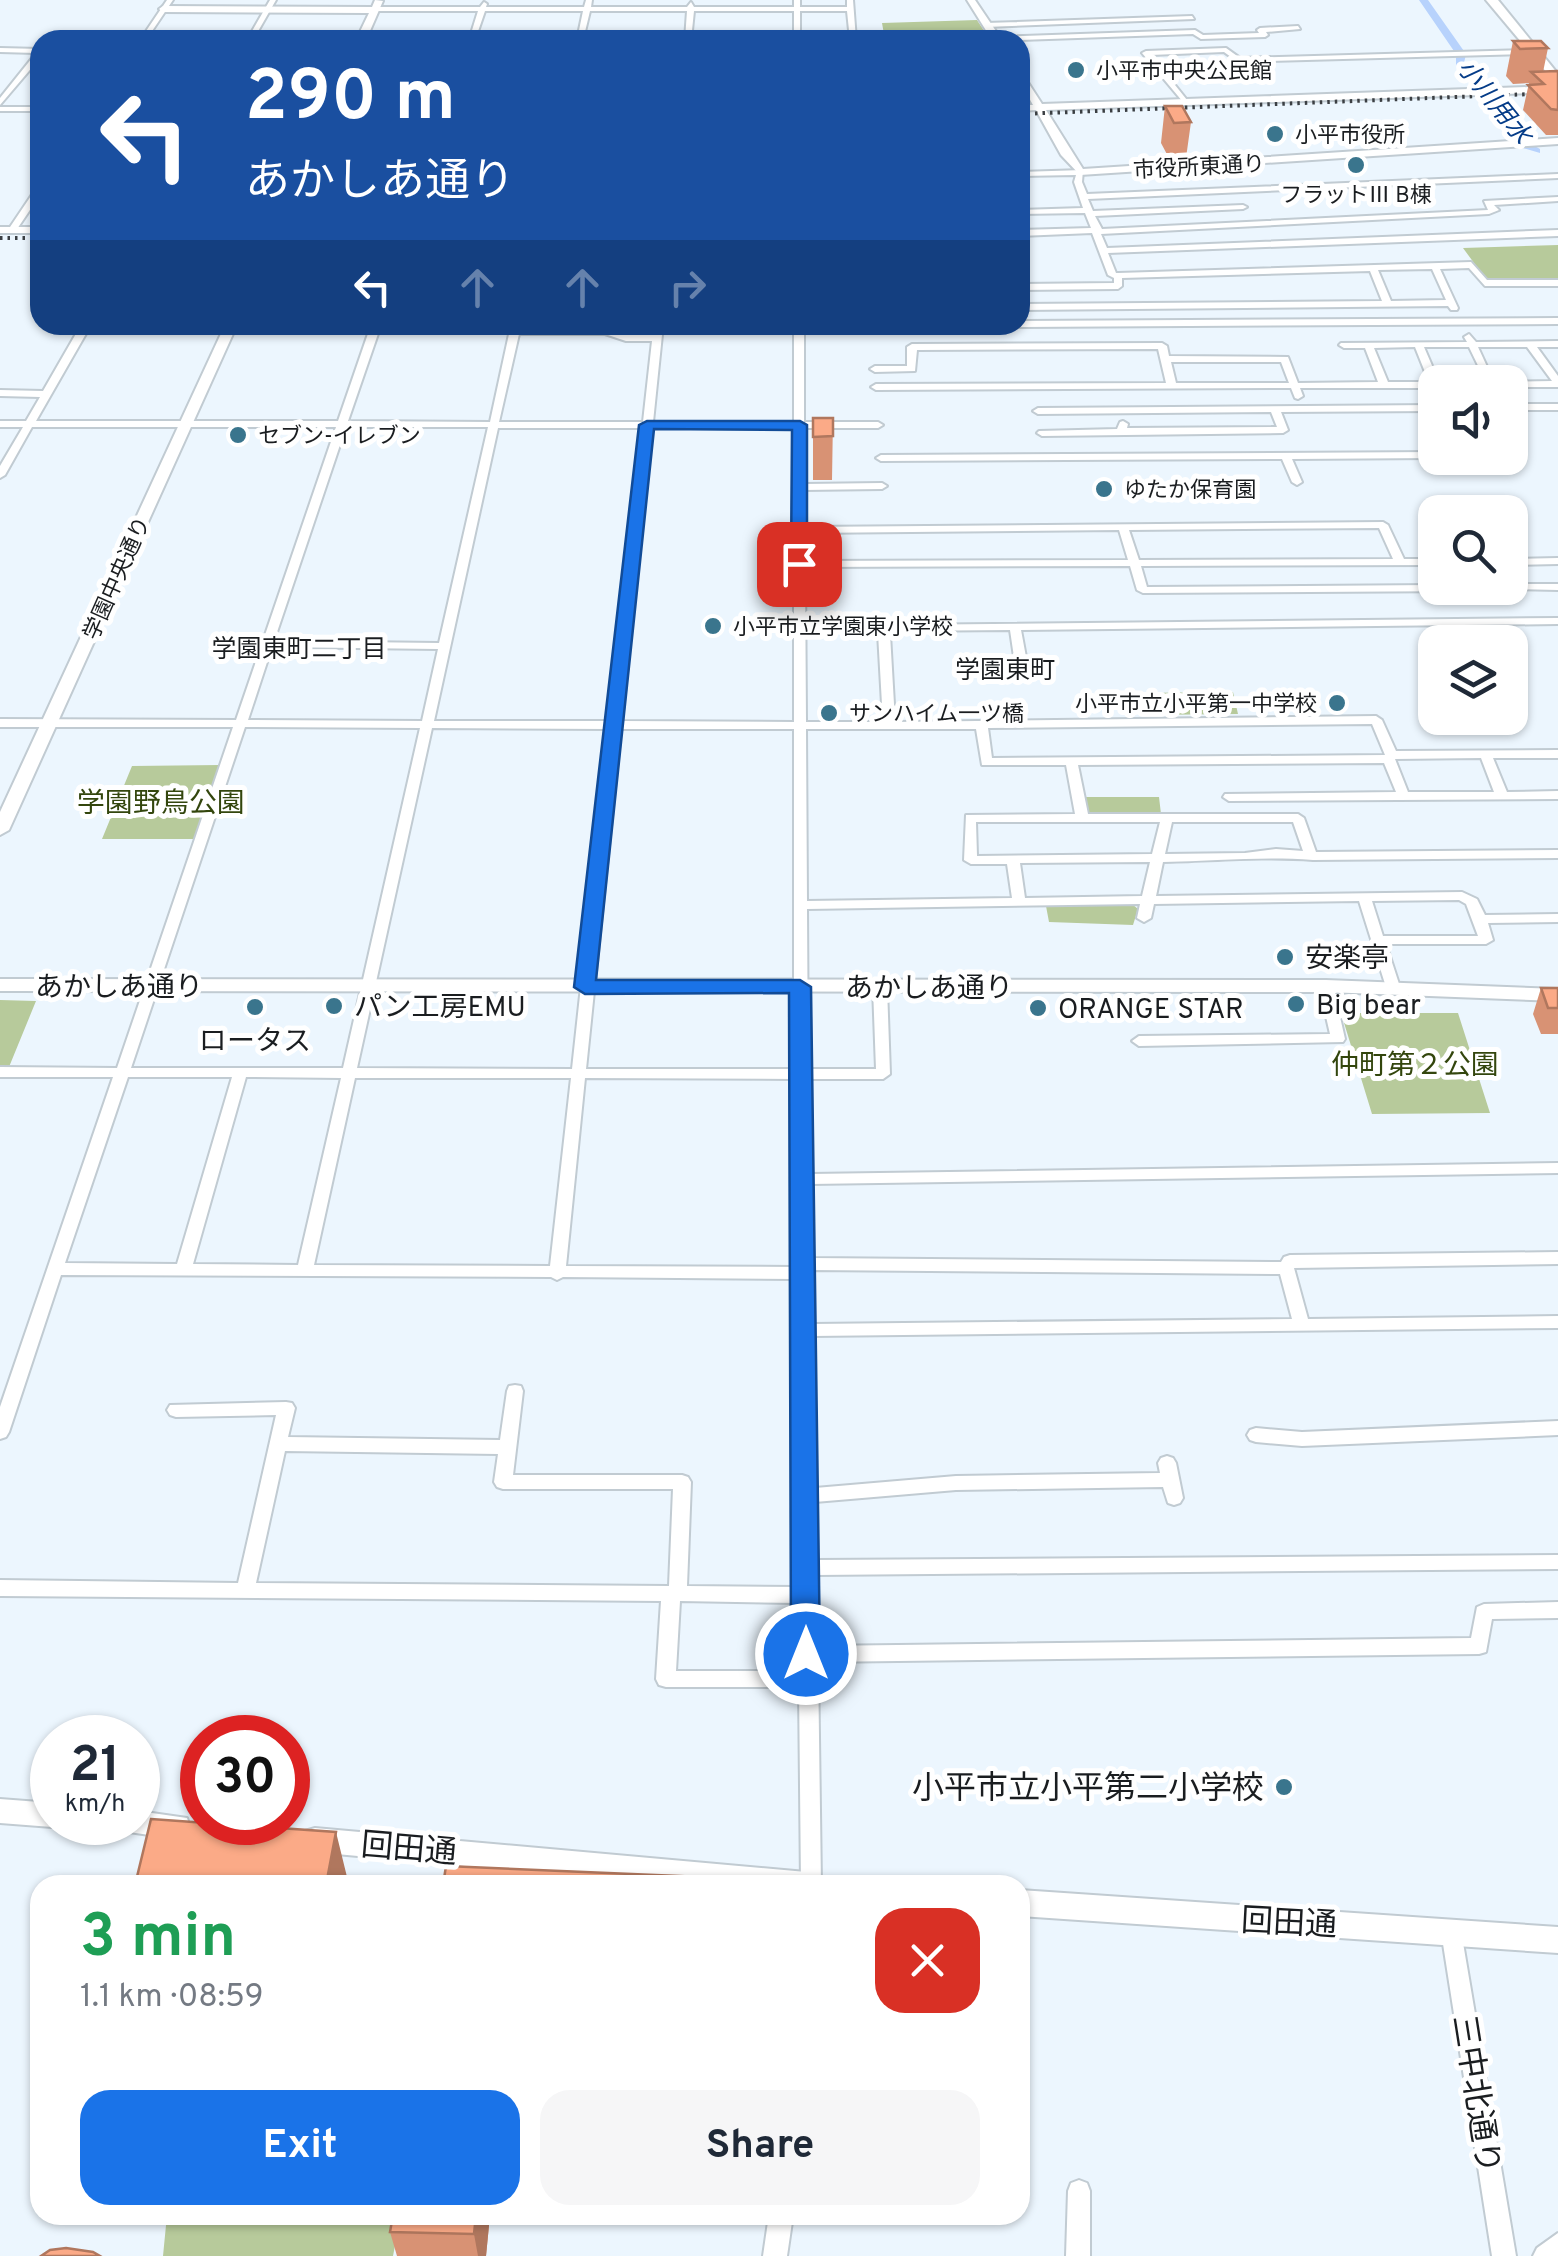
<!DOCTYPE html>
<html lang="en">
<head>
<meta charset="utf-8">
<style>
  :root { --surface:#fff; --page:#f6f6f7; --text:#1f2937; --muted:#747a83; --accent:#1a73e8 }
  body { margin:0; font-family:Overpass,"Noto Sans JP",sans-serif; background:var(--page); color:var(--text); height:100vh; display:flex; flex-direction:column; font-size:38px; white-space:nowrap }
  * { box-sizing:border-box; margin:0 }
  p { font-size:32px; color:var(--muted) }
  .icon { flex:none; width:55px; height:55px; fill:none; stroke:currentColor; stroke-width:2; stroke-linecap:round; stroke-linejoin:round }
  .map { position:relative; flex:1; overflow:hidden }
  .panel { position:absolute; left:30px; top:1875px; width:1000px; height:350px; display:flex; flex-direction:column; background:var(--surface); border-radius:30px; box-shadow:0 2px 8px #0004 }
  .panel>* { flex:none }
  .top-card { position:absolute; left:30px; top:30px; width:1000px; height:305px; border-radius:30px; box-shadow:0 2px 8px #0004; background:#1a4fa0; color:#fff; overflow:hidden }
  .controls { position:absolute; left:1418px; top:365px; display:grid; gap:20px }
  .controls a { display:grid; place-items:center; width:110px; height:110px; border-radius:20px; background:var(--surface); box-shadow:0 2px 8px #0004; font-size:50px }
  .speed { position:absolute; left:30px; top:1715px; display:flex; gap:20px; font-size:50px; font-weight:700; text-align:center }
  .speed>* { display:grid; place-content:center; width:130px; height:130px; border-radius:50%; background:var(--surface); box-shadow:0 2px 8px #0004; line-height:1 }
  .speed small { font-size:25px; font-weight:400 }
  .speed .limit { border:15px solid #d22; background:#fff; color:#111 }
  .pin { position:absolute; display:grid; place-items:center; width:85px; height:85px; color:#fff; margin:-42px; border-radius:20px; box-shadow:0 5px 15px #0006 }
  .me { position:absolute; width:110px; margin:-55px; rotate:0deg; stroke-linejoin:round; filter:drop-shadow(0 0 8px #0008) }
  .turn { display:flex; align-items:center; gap:35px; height:210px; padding:0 50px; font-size:45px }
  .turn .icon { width:130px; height:130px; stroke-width:2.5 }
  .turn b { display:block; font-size:70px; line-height:85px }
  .lanes { display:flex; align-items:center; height:95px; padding:0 50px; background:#0003; justify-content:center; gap:50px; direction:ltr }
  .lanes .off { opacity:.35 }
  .round { display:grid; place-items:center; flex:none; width:105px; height:105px; border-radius:30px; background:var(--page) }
  .summary { display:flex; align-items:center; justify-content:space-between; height:170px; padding:0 50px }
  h1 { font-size:60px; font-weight:700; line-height:75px; color:#1e9e55 }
  .cta { display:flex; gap:20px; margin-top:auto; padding:20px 50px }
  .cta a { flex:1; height:115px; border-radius:30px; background:var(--accent); color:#fff; font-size:40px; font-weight:700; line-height:115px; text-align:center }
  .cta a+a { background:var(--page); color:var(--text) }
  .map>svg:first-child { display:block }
</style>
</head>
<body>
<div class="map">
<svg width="1558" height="2256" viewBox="0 0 1558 2256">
  <rect width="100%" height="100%" fill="#ecf6fe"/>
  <path fill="#b7ca9b" d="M977,20l13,20h-105l-3,-17z
    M1558,245v36l-70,1 -25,-34z
    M1233,692l5,22 -95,1 -6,-22z
    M220,765l-25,74h-93l30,-73z
    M1084,797h75l2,17 -65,1 -10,-4z
    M1132,904l6,5 -5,16 -84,-3 -3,-16z
    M0,1000l36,1 -27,66h-9z
    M1341,1013h117l32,100 -118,1z
    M167,2215h234l-8,41h-230z"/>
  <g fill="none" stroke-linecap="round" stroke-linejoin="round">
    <path fill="#b7d2fc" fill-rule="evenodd" d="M1419,0h9l38,54 -2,9 67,81 9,5v4l-17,-5 -67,-83v-11z"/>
    <defs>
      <path id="minor" d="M167,0h6l-27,40h-6z
        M270,0h6l-23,40h-6z
        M586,0h6l-1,7h96l4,-5 3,5h100v-7h6v7h47v-7h6l3,40h-6l-3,-29h-47v29h-6v-29h-100l-3,29h-6l2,-29h-97l-7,29h-6l6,-29h-98l-10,29h-6l9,-29h-103l-3,-2 3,-2h105l4,-5 3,2 -1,3h98z
        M1192,16l2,3 -208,8 -3,-2 3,-2z
        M1298,26l2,3 -34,3 2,3 -3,2 -64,2 -8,-5 -173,6 -27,-1 3,-2 199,-7 8,5 56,-2 -2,-3 3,-2z
        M0,48l40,1v9l-40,47v-7l36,-45 -36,-1z
        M1226,48l14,10 287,-8 4,2 -4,2 -289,8 -14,-10 -73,3 36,45 -4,2 -41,-49 4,-2z
        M0,107h40v4h-40z
        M1083,170l-1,12 5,12 471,-20v4l-470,21 5,12 150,-6 4,2 -4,2 -148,7 7,13 386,-19 -4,-9 74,-4v4l-64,4 5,5 -10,4 -388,20 6,14 451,-18v6l-450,17 8,20h2l353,-11 16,18h71v6h-73l-16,-18 -29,1 18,39 -1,2h-6l-3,-4 -428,4v-6l362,-3 -12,-30 -248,7v8l-4,3 -98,1v-6l94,-1v-5l-6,-3 -16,-42 -72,3v-6l71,-2 -6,-15 -65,1v-4l63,-2 -9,-26 2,-7 -56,1v-4zM1432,269l14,31 -55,1 -13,-31z
        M37,187h3v8l-25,37h-6l-1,-2z
        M1558,318v6l-538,3 -4,-2h4v-4z
        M81,325h10l-55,96h302l33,-96h10l-33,96 142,1 21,-97h10l-1,3h86l21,7h25l1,-10h10l-10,97h141v-97h10v97h74l5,3 -5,3h-74v56l78,-1 5,3 -5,3 -78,1 1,37 578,-5 5,3 16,34h31v6l-294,1 6,21 288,-2v3h40l-6,3 -326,2 -6,-3 -7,-24 -325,1 1,155h77l-5,-89 15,-8 665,-7v6l-537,6 5,27 -6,3 -6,-3 -4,-27 -115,1 -5,3 5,88 481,-6 6,4 14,31 162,-1v8h-65l14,34 51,-1v8l-329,2 -6,-4 2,-3 171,-2 -12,-29 -306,2 10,49h210l6,4 12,34 242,-2v8l-245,2c-49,-4 -100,1 -150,2l-7,34 306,-4 15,7 8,16 73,-1v8l-70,1 5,17 -7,4h-100l14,43 -2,3 -5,1 -7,-4 -27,-86 -205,3 -3,14 -7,4 -7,-4 3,-14 -333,5 1,160h68l-3,-82 7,-4 7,4 3,87 -7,5h-75l2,95 748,-11v10l-748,11 1,74 470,4 3,-5 6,-2 268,-3v12l-264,4 14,51 250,-3v12l-746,8 3,152 141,-12 204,-3 -2,-10 3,-5 6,-2 6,2 3,5 7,35 -3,5 -6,2 -6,-2 -5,-16 -207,3 -141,12 1,58 742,-5v14l-742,6 1,71 654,-8 6,-31 7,-3 74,-2v16l-66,1 -6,33 -7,2 -661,8 3,223h-20l-2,-198h-133l-7,-2 -3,-6 5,-78 -661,-5v-16l238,3 38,-168 -100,2 -6,-2 -3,-5 3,-5 116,-3 6,1 3,5 -7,29 212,3 7,-49 2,-5 6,-1 6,1 2,5 -10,84h169l6,2 3,5 -4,104 111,1 -2,-19 2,-4 -1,-64 -2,-4 2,-4 -2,-213 -232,-2 -6,3 -6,-3 -490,-2 -52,157 -3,5 -6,2v-32l113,-330h-113v-10l117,1 116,-341h-233v-8l236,1 100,-293h-304l-27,48 -5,3v-12l23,-39h-23v-6h26l14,-24 -40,-1v-6l43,1zM519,334h86l21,7h26l-9,81h-144zM346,427h142l-49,216 -165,-2zM498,428h144l-32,293h-176zM652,428h142v294l-172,-1zM1379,528l14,31 -254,1 -10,-30zM1119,530l9,30 -323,1v-28zM272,647l166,2 -16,72 -174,-1zM1372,724l13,31 -393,3 -4,-30zM245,727l175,1 -77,340h-212zM432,728l177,1 -37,340 -215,-1zM621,729h173v340h-208zM806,729h170l6,36h84l9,49 -109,1 -2,45 7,4h36l5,34 -205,3zM1481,758l13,34h-86l-13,-33zM976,822h184l-8,32 -175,2zM1172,822h121l10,29 -27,-2 -31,4 -80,1zM1150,862l-8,34 -117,2 -5,-35zM1459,900l7,4 12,32h-95l-11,-35zM128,1077h104l-55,187 -112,-1zM246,1077l95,1 -43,187 -105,-1zM355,1078h216l-21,188 -236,-1zM585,1078l209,1 1,188 -229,-1zM811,1270l469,4 12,45 -480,5zM285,1451l213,3 -4,28 3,5 6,2h170l-4,97 -413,-3zM680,1601l118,2 1,47 -2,4 2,17h-123z
        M1469,334l7,8 82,-1v6h-21l21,29v11h-48v-5h-4l46,-1 -25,-34h-49l16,35h-8l-17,-35h-45l15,35h-4v6h-135l3,8 -5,3 -3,-1 -4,-10 -415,2 -5,-3 5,-3 290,-1 -8,-34 -241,1 -2,21 -40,1 -5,-3 5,-3h32v-19l5,-3 250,-1 5,3 2,10 119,1 10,26 80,-1 -13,-34h-21l-5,-3 2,-2 126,-1 -3,-5zM1415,347l14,35h-41l-14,-34zM1171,362h110l8,21h-113z
        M1510,404h48v6h-48z
        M1435,405v6l-154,1 7,18 -5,3 -241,3 -5,-3 2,-2 78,-2 3,-7 3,-1 5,3 -1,4 150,-1 -6,-15 -233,2 -5,-3 5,-3z
        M1510,443l4,1 5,10 -1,2 -8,1z
        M1435,452v6h2h-2l-143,1 10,23 -5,3 -5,-3 -10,-23 -401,2 -5,-3 5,-3z
        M1558,558v6l-48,1v-6z
        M1510,584h48v6l-52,-1 -1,-1h5z
        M1326,982l7,4 12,53 -2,3 -204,4 -7,-5 7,-5 191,-2 -11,-48z
        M1558,1421v14l-256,11 -46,-4 -6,-2 -3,-5 3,-5 6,-2 46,4z
        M1451,1921l7,3 3,7 55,325h-24l-51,-325 3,-7z
        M1079,2180l8,3 3,8v65h-24l2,-65 3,-8z
        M769,2215h24l-6,41h-24z
        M1558,2233v23h-25l4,-8z"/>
      <path id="tertiary" d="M375,0l8,1 -17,39h-10l13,-27 -206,-1 -4,-3 4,-3 209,1z
        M967,0h8l27,40h-10z
        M1020,70l22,34 516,-18v6l-512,18 37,59 475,-31v6l-478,31 -19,-20 -25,-45 -16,1v-6h13l-13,-23z
        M0,227h40v6h-40z
        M225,325h12l-228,505 -9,5v-23z
        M0,979l1326,1 232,9v12l-232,-9 -1326,-1z
        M0,1799l52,4v19h10l-10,5 -52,-4z
        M138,1811l49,7 3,9 -3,9 -10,3 -55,-8 -4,-9h20z
        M315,1828l491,44 10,4 4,9h-150l-355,-33 -10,-3 -4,-9 4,-9z
        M1020,1890l538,37v26l-538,-37z"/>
      <path id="primary" d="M1486,0h12l60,74v12z"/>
    </defs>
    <use href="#minor" stroke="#c1cbd2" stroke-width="4"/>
    <use href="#tertiary" stroke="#c1cbd2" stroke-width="4"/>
    <use href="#primary" stroke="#c1cbd2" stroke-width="4"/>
    <use href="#minor" fill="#fff" fill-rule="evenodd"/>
    <use href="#tertiary" fill="#fff" fill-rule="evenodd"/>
    <use href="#primary" fill="#fff" fill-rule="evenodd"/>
    <path stroke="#3b3f43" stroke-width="4" stroke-dasharray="2.5 5" stroke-linecap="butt" d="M1020,114l538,-21
      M0,238h40"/>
  </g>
  <path fill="#d89274" d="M1513,41l35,7 -5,24h15v63h-12l-23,-25 6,-27 -16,1 -7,-8z
    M1165,106l26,16 -5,36 -16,2 -9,-17z
    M813,418h20l-1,62h-19z
    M1541,988h17v46h-17l-8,-20z
    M490,2215l-4,41h-89l-7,-24z"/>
  <path fill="#b0775e" d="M336,1832l12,49v4h-22z
    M476,2215h14l-4,41h-8l-4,-22z"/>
  <path fill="#fbaa87" stroke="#b0775e" stroke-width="2.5" d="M1513,41h28l7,7 -28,1z
    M1558,71v39l-7,-1 -23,-24 16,-1 -13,-12z
    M1165,106h17l9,16 -17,1z
    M813,418h20v18l-20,1z
    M1541,988h17v20h-10z
    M151,1819l185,13 -10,53h-191z
    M446,1866l279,12v7h-282z
    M393,2215h83l-2,19 -84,-2z
    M66,2248l27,4 7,4h-59l9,-6z"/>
  <path fill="#1a73e8" stroke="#114b97" stroke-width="2.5" d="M647,421h153l7,4v139l-8,5 -8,-5 1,-134 -138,-1 -58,551h204l11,7 9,667 -4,8 -10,4 -10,-4 -5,-8 -2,-661 -204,1 -11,-7 65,-562z"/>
  <g fill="#3a758d" stroke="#fff" stroke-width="4">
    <circle cx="1076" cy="70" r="10"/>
    <circle cx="1275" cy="134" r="10"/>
    <circle cx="1356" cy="165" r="10"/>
    <circle cx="238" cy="435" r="10"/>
    <circle cx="1104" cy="489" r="10"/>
    <circle cx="713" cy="626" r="10"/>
    <circle cx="1337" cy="703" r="10"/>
    <circle cx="829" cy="713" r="10"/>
    <circle cx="1285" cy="957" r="10"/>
    <circle cx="1296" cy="1004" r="10"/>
    <circle cx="334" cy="1006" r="10"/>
    <circle cx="255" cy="1007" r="10"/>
    <circle cx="1038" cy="1008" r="10"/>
    <circle cx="1284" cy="1787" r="10"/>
  </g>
  <g text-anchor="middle" stroke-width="10" stroke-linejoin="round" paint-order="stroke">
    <g font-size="22" fill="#1a1d20" stroke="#fff" text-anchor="start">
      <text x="1096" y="78">小平市中央公民館</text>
      <text x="1295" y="142">小平市役所</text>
      <text x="1356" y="202" text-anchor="middle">フラットⅢ B棟</text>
      <text x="258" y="443">セブン-イレブン</text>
      <text x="1124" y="497">ゆたか保育園</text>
      <text x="733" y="634">小平市立学園東小学校</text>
      <text x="1317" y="711" text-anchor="end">小平市立小平第一中学校</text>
      <text x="849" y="721">サンハイム一ツ橋</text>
    </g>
    <g font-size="22" fill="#1a1d20" stroke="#fff">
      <text transform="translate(1199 166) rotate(-3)" y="8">市役所東通り</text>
      <text transform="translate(116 578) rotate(-66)" y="8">学園中央通り</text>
    </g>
    <g font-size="25" font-style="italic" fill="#053c88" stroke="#fff">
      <text transform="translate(1495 101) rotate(51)" y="9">小川用水</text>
    </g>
    <g font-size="25" fill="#1a1d20" stroke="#fff">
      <text x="299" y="657">学園東町二丁目</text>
      <text x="1005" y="678">学園東町</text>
    </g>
    <g font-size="28" fill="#33460d" stroke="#fff">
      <text x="161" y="812">学園野鳥公園</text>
      <text x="1415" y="1074">仲町第２公園</text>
    </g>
    <g font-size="28" fill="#1a1d20" stroke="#fff" text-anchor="start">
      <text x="1305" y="967">安楽亭</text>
      <text x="1316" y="1014">Big bear</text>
      <text x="354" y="1016">パン工房EMU</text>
      <text x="1058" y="1018">ORANGE STAR</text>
      <text x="255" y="1050" text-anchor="middle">ロータス</text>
    </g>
    <g font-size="28" fill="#1a1d20" stroke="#fff">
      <text x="119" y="996">あかしあ通り</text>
      <text x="929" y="997">あかしあ通り</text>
    </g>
    <g font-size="32" fill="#1a1d20" stroke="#fff" text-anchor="end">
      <text x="1264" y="1798">小平市立小平第二小学校</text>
    </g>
    <g font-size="32" fill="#1a1d20" stroke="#fff">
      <text transform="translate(409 1848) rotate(5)" y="11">回田通</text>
      <text transform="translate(1289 1922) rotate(3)" y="11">回田通</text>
      <text transform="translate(1477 2094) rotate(81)" y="11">三中北通り</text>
    </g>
  </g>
</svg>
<div class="controls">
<a><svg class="icon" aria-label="sound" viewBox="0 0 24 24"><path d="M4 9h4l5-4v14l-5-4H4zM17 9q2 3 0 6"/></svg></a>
<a><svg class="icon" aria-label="search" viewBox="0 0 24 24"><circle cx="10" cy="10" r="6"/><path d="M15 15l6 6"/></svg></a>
<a><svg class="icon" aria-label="layers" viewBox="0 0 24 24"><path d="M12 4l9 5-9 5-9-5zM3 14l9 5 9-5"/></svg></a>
</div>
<div class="speed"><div>21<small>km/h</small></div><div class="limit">30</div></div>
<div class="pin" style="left:799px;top:564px;background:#d93025"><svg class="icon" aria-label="arrive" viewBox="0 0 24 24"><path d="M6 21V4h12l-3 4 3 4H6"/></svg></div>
<svg class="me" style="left:806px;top:1654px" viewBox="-20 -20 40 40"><circle r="17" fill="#1a73e8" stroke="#fff" stroke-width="3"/><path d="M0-11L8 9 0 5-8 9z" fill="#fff"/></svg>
<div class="top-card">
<div class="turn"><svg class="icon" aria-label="left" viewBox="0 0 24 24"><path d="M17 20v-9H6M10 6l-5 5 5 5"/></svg><div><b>290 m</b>あかしあ通り</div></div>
<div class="lanes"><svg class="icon" aria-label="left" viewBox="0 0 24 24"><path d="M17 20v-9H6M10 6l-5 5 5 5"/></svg><svg class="icon off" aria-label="ahead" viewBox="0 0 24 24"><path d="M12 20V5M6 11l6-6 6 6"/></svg><svg class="icon off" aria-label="ahead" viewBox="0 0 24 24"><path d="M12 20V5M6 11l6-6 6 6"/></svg><svg class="icon off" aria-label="right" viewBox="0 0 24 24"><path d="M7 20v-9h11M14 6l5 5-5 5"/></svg></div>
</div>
<section class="panel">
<div class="summary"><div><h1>3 min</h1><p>1.1 km · 08:59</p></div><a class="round" style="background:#d93025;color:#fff"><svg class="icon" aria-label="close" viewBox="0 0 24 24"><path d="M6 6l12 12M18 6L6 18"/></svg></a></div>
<div class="cta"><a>Exit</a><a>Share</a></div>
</section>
</div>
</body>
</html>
